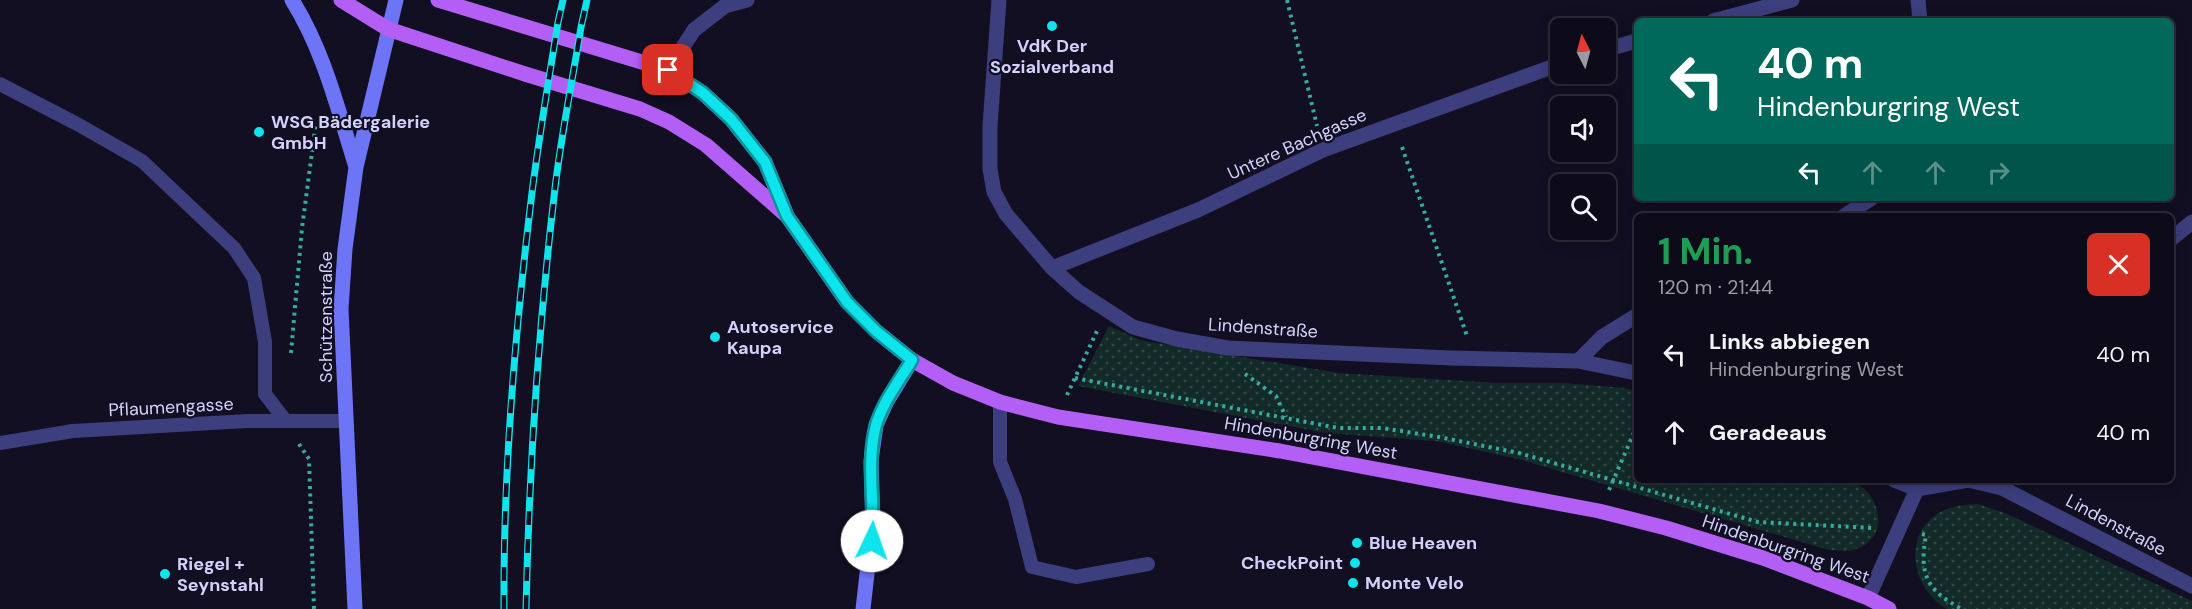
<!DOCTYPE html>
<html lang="de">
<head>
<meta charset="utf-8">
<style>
  :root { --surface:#0d0b19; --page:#161422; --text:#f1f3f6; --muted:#9a9ba2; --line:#2d2b38 }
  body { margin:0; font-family:"DM Sans",sans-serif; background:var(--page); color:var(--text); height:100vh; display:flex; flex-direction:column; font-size:22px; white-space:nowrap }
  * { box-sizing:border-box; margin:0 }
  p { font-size:20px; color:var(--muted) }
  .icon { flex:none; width:33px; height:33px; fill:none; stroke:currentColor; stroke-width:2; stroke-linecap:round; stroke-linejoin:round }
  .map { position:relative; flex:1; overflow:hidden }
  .drawer { position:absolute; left:1634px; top:213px; width:540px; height:270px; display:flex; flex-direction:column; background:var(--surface); border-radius:9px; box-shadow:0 3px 15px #0003,0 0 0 2px var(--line) }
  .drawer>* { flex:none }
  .banner { position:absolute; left:1634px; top:18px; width:540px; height:183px; border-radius:9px; box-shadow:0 3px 15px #0003,0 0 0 2px var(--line); background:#00695c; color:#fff; overflow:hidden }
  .needle { width:39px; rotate:354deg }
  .buttons { position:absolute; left:1550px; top:18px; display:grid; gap:12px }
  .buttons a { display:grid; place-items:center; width:66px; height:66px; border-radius:9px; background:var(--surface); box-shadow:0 3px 15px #0003,0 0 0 2px var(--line); font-size:30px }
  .pin { position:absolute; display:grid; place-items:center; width:51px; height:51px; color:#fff; margin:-26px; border-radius:12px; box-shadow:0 3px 9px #0006 }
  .me { position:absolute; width:66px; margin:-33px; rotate:3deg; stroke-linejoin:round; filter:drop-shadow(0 0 4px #0008) }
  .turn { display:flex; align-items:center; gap:21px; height:126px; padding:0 24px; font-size:27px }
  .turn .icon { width:78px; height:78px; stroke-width:2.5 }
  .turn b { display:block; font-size:42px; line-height:51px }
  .lanes { display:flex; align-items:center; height:57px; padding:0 24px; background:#0003; justify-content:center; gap:30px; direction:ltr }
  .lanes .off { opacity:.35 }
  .round { display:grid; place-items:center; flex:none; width:63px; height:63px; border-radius:9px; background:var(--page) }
  .head { display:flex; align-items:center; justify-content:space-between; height:102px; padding:0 24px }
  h1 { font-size:36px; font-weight:700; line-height:45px; color:#1e9e55 }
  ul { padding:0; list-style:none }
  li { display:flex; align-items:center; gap:18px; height:78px; padding:0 24px }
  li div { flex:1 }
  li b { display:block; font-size:22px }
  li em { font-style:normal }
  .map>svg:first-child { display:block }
</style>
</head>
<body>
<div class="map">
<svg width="2192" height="609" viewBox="0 0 2192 609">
  <defs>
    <pattern id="grass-dots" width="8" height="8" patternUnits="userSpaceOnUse" patternTransform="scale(1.5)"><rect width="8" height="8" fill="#122a28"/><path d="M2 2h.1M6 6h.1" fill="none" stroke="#344848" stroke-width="1.8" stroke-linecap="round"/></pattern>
  </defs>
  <rect width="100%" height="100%" fill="#110f21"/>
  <path fill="url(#grass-dots)" d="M1109,326l31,14 199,33 158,10h67l61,5 11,4v88h214c6,4 15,8 19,14 16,21 12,49 -16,56 -7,2 -16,0 -24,0l-311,-91 -82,-18 -111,-8 -247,-47z
    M1978,504l27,9 187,88v8h-245c-32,-17 -45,-67 -14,-92 13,-11 29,-12 45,-13z"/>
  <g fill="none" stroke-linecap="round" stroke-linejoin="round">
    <path stroke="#35ac9d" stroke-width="4" stroke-dasharray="3 4.5" stroke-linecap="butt" d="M1287,0l30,126
      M1402,147l65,189
      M291,353l11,-125 14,-106
      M1245,374l31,22 10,21
      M1075,378l263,50h44l57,9 80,16 239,69 115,6
      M1067,395l30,-64
      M299,444l10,15 5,150
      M1609,490l27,-62
      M1922,534l4,1c-7,39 0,55 36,74"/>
    <path stroke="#3c3e7d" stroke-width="14" d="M0,84l79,41 63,36 92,87 20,30 11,64v52l20,26
      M1000,402v60l15,37 17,68 44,10 72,-13
      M0,443l73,-12 174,-10h99"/>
    <path stroke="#3c3e7d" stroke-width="15" d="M999,0l-9,126v43l4,23 12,22 46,54 27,24 54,35 44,12 51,9 223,10 127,3 58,12
      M1918,0l2,21
      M1713,21l79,-21
      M1605,50l31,-9
      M668,70l26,-40 31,-24 22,-6
      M1844,216l28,-18
      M2170,240l22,-18
      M1052,268l146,-58 125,-60 237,-86
      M1578,361l24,-24 34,-21
      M1894,480l23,9 51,-9 34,8 190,98
      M1868,598l49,-109"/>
    <path stroke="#6e74f6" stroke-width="15" d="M292,0c32,51 46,110 64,167
      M355,609l-14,-300 4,-60 11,-82 40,-167
      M863,609l10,-88 -2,-60 5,-36 11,-24 25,-41"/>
    <path stroke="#b35ff6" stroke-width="15" d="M341,0l47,29 137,45 115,35 29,13 37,23 81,71 60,86 29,29 36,29 41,23 47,19 58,15 222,34 319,60 67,17 97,30 105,40 21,11
      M438,0l230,70 35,23 28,26 34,43 21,51"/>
    <defs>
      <path id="rail" d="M504,609c-1,-139 11,-278 28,-416 7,-57 17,-114 26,-171l5,-22
        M526,609c3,-138 12,-275 28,-412 6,-57 18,-113 27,-170l6,-27"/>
    </defs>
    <use href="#rail" stroke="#0ee4ec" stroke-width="7"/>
    <use href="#rail" stroke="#110f21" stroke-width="4.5" stroke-dasharray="14" stroke-linecap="butt"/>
  </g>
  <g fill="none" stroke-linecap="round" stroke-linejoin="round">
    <defs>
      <path id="route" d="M668,70l35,23 28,26 34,43 22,54 60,86 29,29 36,29c-13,21 -29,42 -36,65 -10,37 -1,78 -4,116"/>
    </defs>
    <use href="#route" stroke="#099499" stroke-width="15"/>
    <use href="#route" stroke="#0ee4ec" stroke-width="10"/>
  </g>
  <g fill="#0ee4ec" stroke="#110f21" stroke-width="2">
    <circle cx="1052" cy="26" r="6"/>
    <circle cx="259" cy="132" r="6"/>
    <circle cx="715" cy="337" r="6"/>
    <circle cx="1357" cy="543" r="6"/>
    <circle cx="1355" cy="563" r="6"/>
    <circle cx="165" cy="574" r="6"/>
    <circle cx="1353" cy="583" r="6"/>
  </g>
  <g text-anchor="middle" stroke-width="4.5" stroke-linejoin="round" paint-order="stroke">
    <g font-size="18" font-weight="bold" fill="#d3d1fc" stroke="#110f21" text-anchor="start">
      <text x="1052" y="52" text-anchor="middle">VdK Der<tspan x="1052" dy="21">Sozialverband</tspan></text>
      <text x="271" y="128">WSG Bädergalerie<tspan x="271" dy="21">GmbH</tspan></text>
      <text x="727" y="333">Autoservice<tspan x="727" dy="21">Kaupa</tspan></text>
      <text x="1369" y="549">Blue Heaven</text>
      <text x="1343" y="569" text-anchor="end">CheckPoint</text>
      <text x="177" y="570">Riegel +<tspan x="177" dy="21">Seynstahl</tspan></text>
      <text x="1365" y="589">Monte Velo</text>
    </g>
    <g font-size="18" fill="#d3d1fc" stroke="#110f21">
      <text transform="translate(1297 144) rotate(-24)" y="6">Untere Bachgasse</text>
      <text transform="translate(326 317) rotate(-90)" y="6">Schützenstraße</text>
      <text transform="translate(1263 328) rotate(4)" y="6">Lindenstraße</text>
      <text transform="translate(171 407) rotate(-3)" y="6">Pflaumengasse</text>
      <text transform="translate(1311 438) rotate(10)" y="6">Hindenburgring West</text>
      <text transform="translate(2116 525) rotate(28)" y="6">Lindenstraße</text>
      <text transform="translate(1786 549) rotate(19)" y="6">Hindenburgring West</text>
    </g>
  </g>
</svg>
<div class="buttons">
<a><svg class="needle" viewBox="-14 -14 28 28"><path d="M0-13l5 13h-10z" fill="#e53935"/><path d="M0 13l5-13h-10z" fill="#9a9ba2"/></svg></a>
<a><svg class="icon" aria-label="sound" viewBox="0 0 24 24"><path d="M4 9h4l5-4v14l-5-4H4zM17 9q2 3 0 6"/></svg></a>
<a><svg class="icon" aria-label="search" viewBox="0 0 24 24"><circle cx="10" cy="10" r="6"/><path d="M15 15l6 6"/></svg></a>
</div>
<div class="pin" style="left:668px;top:70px;background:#d93025"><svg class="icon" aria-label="arrive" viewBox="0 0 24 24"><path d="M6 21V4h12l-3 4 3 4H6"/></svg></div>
<svg class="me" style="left:872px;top:541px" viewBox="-20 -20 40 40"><circle r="19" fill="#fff"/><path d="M0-13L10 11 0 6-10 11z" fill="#0ee4ec"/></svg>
<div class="banner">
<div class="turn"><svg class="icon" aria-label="left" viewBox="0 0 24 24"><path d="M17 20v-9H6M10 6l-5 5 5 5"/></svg><div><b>40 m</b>Hindenburgring West</div></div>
<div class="lanes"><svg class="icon" aria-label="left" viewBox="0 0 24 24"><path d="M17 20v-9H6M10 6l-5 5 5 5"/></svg><svg class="icon off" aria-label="ahead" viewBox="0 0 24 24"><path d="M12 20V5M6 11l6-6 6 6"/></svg><svg class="icon off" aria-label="ahead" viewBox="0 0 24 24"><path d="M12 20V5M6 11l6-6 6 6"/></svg><svg class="icon off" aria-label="right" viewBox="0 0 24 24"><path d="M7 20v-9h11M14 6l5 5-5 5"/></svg></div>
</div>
<section class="drawer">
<div class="head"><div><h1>1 Min.</h1><p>120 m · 21:44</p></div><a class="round" style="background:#d93025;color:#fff"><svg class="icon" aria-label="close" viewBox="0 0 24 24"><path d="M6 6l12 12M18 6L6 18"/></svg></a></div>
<ul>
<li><svg class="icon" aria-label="left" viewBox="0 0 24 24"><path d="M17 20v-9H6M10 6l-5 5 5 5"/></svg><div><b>Links abbiegen</b><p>Hindenburgring West</p></div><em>40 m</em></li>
<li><svg class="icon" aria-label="ahead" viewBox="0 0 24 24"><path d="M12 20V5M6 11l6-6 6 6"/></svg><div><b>Geradeaus</b></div><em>40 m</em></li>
</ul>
</section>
</div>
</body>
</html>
